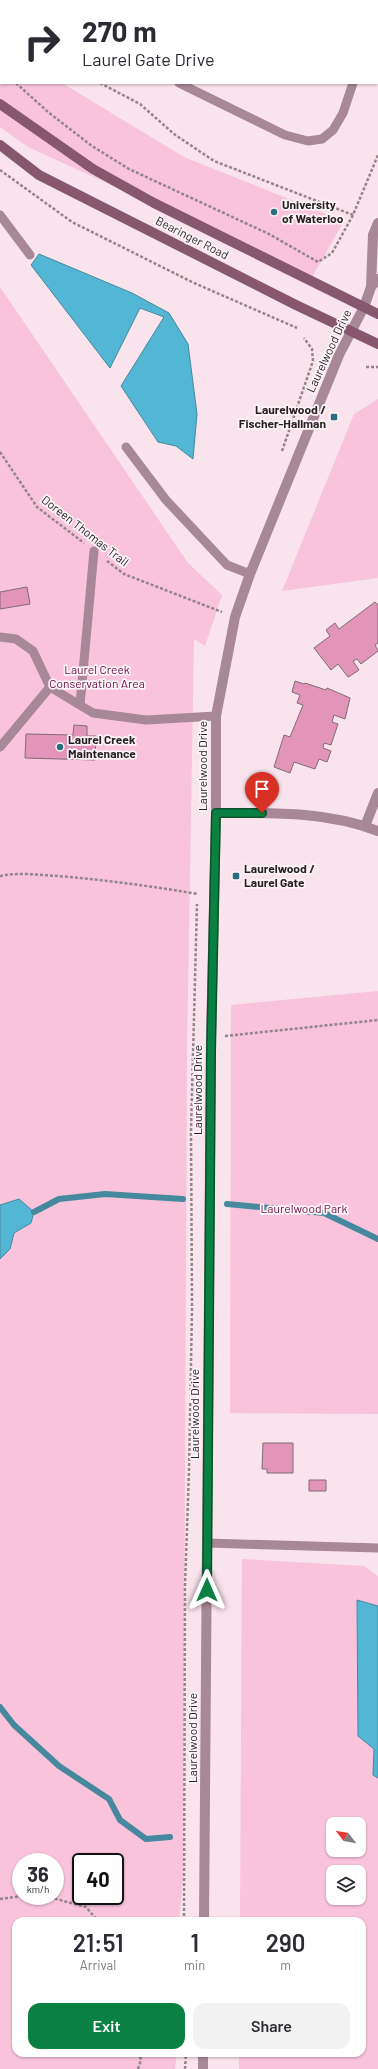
<!DOCTYPE html>
<html lang="en">
<head>
<meta charset="utf-8">
<style>
  :root { --surface:#fff; --page:#f2f2f3; --text:#2b2b33; --muted:#7c7c81; --accent:#0b8043 }
  body { margin:0; font-family:Barlow,sans-serif; background:var(--page); color:var(--text); height:100vh; display:flex; flex-direction:column; font-size:15px; white-space:nowrap }
  * { box-sizing:border-box; margin:0 }
  p { font-size:13px; color:var(--muted) }
  .icon { flex:none; width:22px; height:22px; fill:none; stroke:currentColor; stroke-width:2; stroke-linecap:round; stroke-linejoin:round }
  .map { position:relative; flex:1; overflow:hidden }
  .panel { position:absolute; left:12px; top:1917px; width:354px; height:140px; display:flex; flex-direction:column; background:var(--surface); border-radius:12px; box-shadow:0 1px 3px #0004 }
  .panel>* { flex:none }
  .banner { position:absolute; left:0px; top:0px; width:378px; height:84px; box-shadow:0 1px 3px #0004; background:#fff; color:var(--text); overflow:hidden }
  .needle { width:26px; rotate:301deg }
  .controls { position:absolute; left:326px; top:1817px; display:grid; gap:8px }
  .controls a { display:grid; place-items:center; width:40px; height:40px; border-radius:8px; background:var(--surface); box-shadow:0 1px 3px #0004; font-size:20px }
  .speed { position:absolute; left:12px; top:1853px; display:flex; gap:8px; font-size:20px; font-weight:700; text-align:center }
  .speed>* { display:grid; place-content:center; width:52px; height:52px; border-radius:50%; background:var(--surface); box-shadow:0 1px 3px #0004; line-height:1 }
  .speed small { font-size:10px; font-weight:400 }
  .speed .limit { border:2px solid #111; border-radius:6px; background:#fff; color:#111 }
  .pin { position:absolute; display:grid; place-items:center; width:34px; height:34px; color:#fff; margin:-41px -17px; border-radius:50% 50% 50% 0; rotate:-45deg; box-shadow:0 0 4px #0007 }
  .pin .icon { rotate:45deg }
  .me { position:absolute; width:44px; margin:-22px; rotate:0deg; stroke-linejoin:round; filter:drop-shadow(0 0 3px #0008) }
  .turn { display:flex; align-items:center; gap:14px; height:84px; padding:0 16px; font-size:18px }
  .turn .icon { width:52px; height:52px; stroke-width:2.5 }
  .turn b { display:block; font-size:28px; line-height:34px }
  .eta { display:flex; justify-content:space-evenly; align-items:center; height:68px; text-align:center }
  .eta b { font-size:24px; font-weight:600; line-height:28px }
  .cta { display:flex; gap:8px; margin-top:auto; padding:8px 16px }
  .cta a { flex:1; height:46px; border-radius:12px; background:var(--accent); color:#fff; font-size:16px; font-weight:600; line-height:46px; text-align:center }
  .cta a+a { background:var(--page); color:var(--text) }
  .map>svg:first-child { display:block }
</style>
</head>
<body>
<div class="map">
<svg width="378" height="2069" viewBox="0 0 378 2069">
  <rect width="100%" height="100%" fill="#f9e3ec"/>
  <path fill="#f8c3db" fill-rule="evenodd" d="M0,28l1,55h61l122,74 160,64 -32,56 -284,-130 -28,-20z
    M0,287l188,276 34,32 -17,51 -11,-7 -7,410 -4,830 -4,42h-163v132h161l-2,16h-175zM21,1862h34v34h-34zM81,1862h34v34h-34z
    M378,399v179l-96,13 72,-177z
    M378,991v423l-148,-1 1,-408z
    M242,1559l122,7 14,10v30l-21,-6 1,136 16,13 -1,26 5,3v291h-139v-16h123v-132h-122zM333,1824h26v26h-26zM333,1872h26v26h-26z"/>
  <path fill="#53b6d5" stroke="#46899f" d="M39,254l93,39 37,20 19,31 9,70 -4,45 -17,-13 -18,-4 -37,-56 43,-69 -24,-9 -30,60 -79,-103z
    M19,1199l15,13 -3,11 -17,10 -4,16 -10,10v-54z
    M357,1600l21,6v172l-5,-3 1,-26 -16,-13z"/>
  <g fill="none" stroke-linecap="round" stroke-linejoin="round">
    <path stroke="#46899f" stroke-width="6" d="M227,1204l97,9 54,26
      M34,1212l25,-13 46,-5 78,5
      M0,1707l14,18 45,41 50,33 11,21 26,19 24,-2"/>
  </g>
  <path fill="#e295b9" stroke="#806c75" d="M27,587l3,17 -30,5v-17z
    M375,602l3,3v38l-3,2 3,6 -17,13 -4,-5 -4,2 6,9 -9,6 -2,1 -10,-13 -7,6 -17,-22 16,-12 -4,-6 9,-7 4,6z
    M295,681l9,3 1,-1 21,7 1,-2 23,10 -5,21 -11,-4 -2,7 6,2 -7,21 -7,-2 -1,5 8,3 -4,11 -8,-3 -4,10 -21,-7 -4,11 -16,-6 10,-32 6,2 13,-32 -6,-2 3,-8 -8,-3z
    M74,725l13,1v10h9l-1,24 -70,-2 1,-24 47,1z
    M263,1443h30v30h-26v-4h-5z
    M309,1480h17v11h-17z"/>
  <g fill="none" stroke-linecap="round" stroke-linejoin="round">
    <path stroke="#94858b" stroke-width="2.5" stroke-dasharray="3 2" stroke-linecap="butt" d="M0,11l1,2
      M0,69h1
      M16,83l32,29 44,34 37,23 140,65 49,28 14,-9 21,-38 25,-60
      M100,83l40,21 34,30 40,27 139,54
      M0,170l72,52 120,60 105,46
      M366,367h12
      M282,451l31,-90 -1,-12 -8,-11
      M0,452l37,55 47,36
      M107,561l17,13 98,38
      M0,876c18,-4 39,-1 58,0 48,4 92,10 140,18
      M225,1036l153,-16
      M45,1896l41,11 12,14
      M0,1899l23,-3
      M184,1921l1,-335 4,-115 3,-161 -1,-179 6,-227
      M138,2069l3,-9 -2,-7
      M185,2069l1,-16"/>
    <path stroke="#a88796" stroke-width="9" d="M51,0l1,1
      M106,1l1,-1
      M233,1v-1
      M377,15l1,-3
      M179,83l106,52 23,6 14,-2 11,-9 10,-17 10,-30
      M0,215l30,40
      M126,447l40,53 61,65 23,9
      M0,637l16,2 17,12 17,36 43,26 53,7 70,-4
      M80,705l14,-154
      M0,747l50,-60
      M207,1543l171,5"/>
    <path stroke="#a88796" stroke-width="10" d="M216,813c55,0 110,-2 162,18
      M365,826l13,-33"/>
    <path stroke="#a88796" stroke-width="10" d="M371,287l2,-52 5,-12
      M204,1921l7,-884 5,-224v-97l19,-99 15,-43 89,-219 25,-48 7,-20 7,-8
      M203,2069v-16"/>
    <path stroke="#87576e" stroke-width="10" d="M0,104l93,65 61,34 224,111
      M0,145l39,30 257,130 82,39"/>
  </g>
  <g fill="none" stroke-linecap="round" stroke-linejoin="round">
    <defs>
      <path id="route" d="M207,1590l4,-538 5,-239h46"/>
    </defs>
    <use href="#route" stroke="#07532c" stroke-width="10"/>
    <use href="#route" stroke="#0b8043" stroke-width="7"/>
  </g>
  <g fill="#2c6c80" stroke="#fdf4f8" stroke-width="1.5">
    <circle cx="274" cy="212" r="4"/>
    <rect x="330" y="413" width="8" height="8" rx="2"/>
    <circle cx="60" cy="747" r="4"/>
    <rect x="232" y="872" width="8" height="8" rx="2"/>
  </g>
  <g text-anchor="middle" stroke-width="3.5" stroke-linejoin="round" paint-order="stroke">
    <g font-size="12" font-weight="bold" fill="#271f22" stroke="#fdf4f8" text-anchor="start">
      <text x="282" y="209">University<tspan x="282" dy="14">of Waterloo</tspan></text>
      <text x="326" y="414" text-anchor="end">Laurelwood /<tspan x="326" dy="14">Fischer-Hallman</tspan></text>
      <text x="68" y="744">Laurel Creek<tspan x="68" dy="14">Maintenance</tspan></text>
      <text x="244" y="873">Laurelwood /<tspan x="244" dy="14">Laurel Gate</tspan></text>
    </g>
    <g font-size="12" fill="#271f22" stroke="#fdf4f8">
      <text transform="translate(192 238) rotate(27)" y="4">Bearinger Road</text>
      <text transform="translate(329 351) rotate(-65)" y="4">Laurelwood Drive</text>
      <text transform="translate(85 531) rotate(38)" y="4">Doreen Thomas Trail</text>
      <text transform="translate(203 766) rotate(-90)" y="4">Laurelwood Drive</text>
      <text transform="translate(198 1090) rotate(-90)" y="4">Laurelwood Drive</text>
      <text transform="translate(195 1414) rotate(-90)" y="4">Laurelwood Drive</text>
      <text transform="translate(193 1738) rotate(-90)" y="4">Laurelwood Drive</text>
    </g>
    <g font-size="12" fill="#6b1146" stroke="#fdf4f8">
      <text x="97" y="674">Laurel Creek<tspan x="97" dy="14">Conservation Area</tspan></text>
      <text x="304" y="1213">Laurelwood Park</text>
    </g>
  </g>
</svg>
<div class="controls">
<a><svg class="needle" viewBox="-14 -14 28 28"><path d="M0-13l5 13h-10z" fill="#e53935"/><path d="M0 13l5-13h-10z" fill="#7c7c81"/></svg></a>
<a><svg class="icon" aria-label="layers" viewBox="0 0 24 24"><path d="M12 4l9 5-9 5-9-5zM3 14l9 5 9-5"/></svg></a>
</div>
<div class="speed"><div>36<small>km/h</small></div><div class="limit">40</div></div>
<div class="pin" style="left:262px;top:813px;background:#d93025"><svg class="icon" aria-label="arrive" viewBox="0 0 24 24"><path d="M6 21V4h12l-3 4 3 4H6"/></svg></div>
<svg class="me" style="left:207px;top:1590px" viewBox="-20 -20 40 40"><path d="M0-17L14 15 0 8-14 15z" fill="#0b8043" stroke="#fff" stroke-width="4"/></svg>
<div class="banner">
<div class="turn"><svg class="icon" aria-label="right" viewBox="0 0 24 24"><path d="M7 20v-9h11M14 6l5 5-5 5"/></svg><div><b>270 m</b>Laurel Gate Drive</div></div>
</div>
<section class="panel">
<div class="eta">
<div><b>21:51</b><p>Arrival</p></div>
<div><b>1</b><p>min</p></div>
<div><b>290</b><p>m</p></div>
</div>
<div class="cta"><a>Exit</a><a>Share</a></div>
</section>
</div>
</body>
</html>
